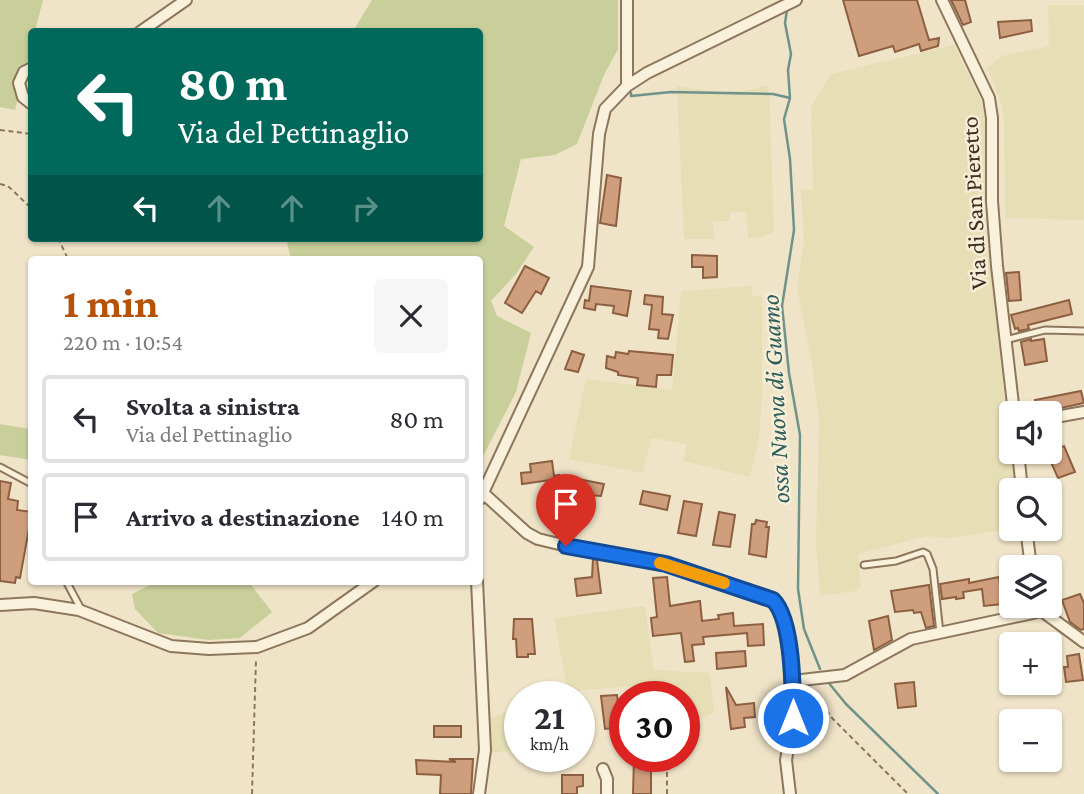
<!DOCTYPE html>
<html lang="it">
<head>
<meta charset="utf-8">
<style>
  :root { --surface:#fff; --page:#f7f7f7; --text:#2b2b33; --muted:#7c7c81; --line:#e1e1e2; --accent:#b45309 }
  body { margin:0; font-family:"Crimson Pro",serif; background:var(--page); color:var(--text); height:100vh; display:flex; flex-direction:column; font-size:26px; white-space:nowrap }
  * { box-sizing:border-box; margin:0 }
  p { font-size:23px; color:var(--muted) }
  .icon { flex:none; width:38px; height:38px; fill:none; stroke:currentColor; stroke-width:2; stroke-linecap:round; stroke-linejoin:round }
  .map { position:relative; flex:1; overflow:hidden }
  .details { position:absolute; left:28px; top:256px; width:455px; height:329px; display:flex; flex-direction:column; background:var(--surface); border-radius:7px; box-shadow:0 2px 5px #0004 }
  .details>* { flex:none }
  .top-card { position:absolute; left:28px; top:28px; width:455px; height:214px; border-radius:7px; box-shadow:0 2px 5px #0004; background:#00695c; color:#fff; overflow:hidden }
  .fabs { position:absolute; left:999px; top:401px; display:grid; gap:14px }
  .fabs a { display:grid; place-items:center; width:63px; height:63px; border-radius:7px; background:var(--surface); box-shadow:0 2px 5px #0004; font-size:35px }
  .speed { position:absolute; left:504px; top:681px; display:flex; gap:14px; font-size:35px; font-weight:700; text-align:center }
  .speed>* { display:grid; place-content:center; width:91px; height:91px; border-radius:50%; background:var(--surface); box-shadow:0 2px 5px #0004; line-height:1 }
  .speed small { font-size:18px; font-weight:400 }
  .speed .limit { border:10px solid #d22; background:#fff; color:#111 }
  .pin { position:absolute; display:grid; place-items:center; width:60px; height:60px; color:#fff; margin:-72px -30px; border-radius:50% 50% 50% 0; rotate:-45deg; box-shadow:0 0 7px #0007 }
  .pin .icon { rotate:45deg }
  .me { position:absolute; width:77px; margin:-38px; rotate:0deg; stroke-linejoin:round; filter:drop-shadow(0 0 5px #0008) }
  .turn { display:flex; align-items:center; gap:24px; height:147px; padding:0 35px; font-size:32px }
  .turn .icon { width:91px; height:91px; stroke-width:2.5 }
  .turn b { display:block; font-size:49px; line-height:60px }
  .lanes { display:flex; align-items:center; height:66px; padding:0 35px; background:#0003; justify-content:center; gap:35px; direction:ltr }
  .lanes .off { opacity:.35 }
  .round { display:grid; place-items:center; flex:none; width:74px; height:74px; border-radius:7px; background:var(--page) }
  .summary { display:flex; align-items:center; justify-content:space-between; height:119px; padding:0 35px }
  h1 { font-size:42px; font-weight:700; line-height:52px; color:var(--accent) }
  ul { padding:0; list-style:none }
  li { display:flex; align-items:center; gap:21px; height:88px; margin:0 14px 10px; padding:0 21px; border:4px solid var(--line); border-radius:7px }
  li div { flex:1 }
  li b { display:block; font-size:26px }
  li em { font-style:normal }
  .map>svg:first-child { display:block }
</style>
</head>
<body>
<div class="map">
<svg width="1084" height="794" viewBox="0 0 1084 794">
  <rect width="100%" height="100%" fill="#f0e4c8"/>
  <path fill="#e6deb5" d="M1048,5h36v215l-79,-2 -1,-99 -4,-20 -13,-31 15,-12 47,-10z
    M954,45l25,51 6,19 2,126 28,249h-3v38l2,1 -68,9 -20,-2 -68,18 3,32 -5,5 -36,5 -4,-53 3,-122 -7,-58 -15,-75 7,-47 -3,-51 12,-1 -2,-82 20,-33z
    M769,85l5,146 -9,5 -17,3 -2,-26 -16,-1 -1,9h-16l1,18h-30l-7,-153 41,6 26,-1z
    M752,286v9l10,2v99l-3,41 -9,40 -67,-16 4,-17 -36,-6 -8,35 -74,-14 17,-80 86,11 9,-99z
    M645,606l9,64 56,3 4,40 -30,11v-28h-28l-2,-12 -79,7v5h-30l22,-8 -13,-70z
    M520,706v44l-30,3 -2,-34z"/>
  <path fill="#c9cf9b" d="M0,0h43l-8,31 -3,1 -1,15 -16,63 -15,-3z
    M372,0h246v49l-14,26 -27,69 -22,11 -34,4 -17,67 30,21 -18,27 -25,27 6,15 34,17 -15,59 -36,70v-203h-189l-5,-21h194v-206l-127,-1z
    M0,424l30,5 1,31 -31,-5z
    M152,581h96l24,31 -32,26 -32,2 -50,-7 -23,-24 -3,-15 20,-10z"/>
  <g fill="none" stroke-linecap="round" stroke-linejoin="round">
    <path stroke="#6f938a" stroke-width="2.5" d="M787,10l-2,13 6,31 -3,16 2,28 -6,21 6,40 4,71 -12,76 7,67 11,62 -2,154 6,40 16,40
      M631,93v3l40,-4 102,2 17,4
      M828,682l18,22 92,90"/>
  </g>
  <path fill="#cf9f7d" stroke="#8d5f41" stroke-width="2" d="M843,0h74l12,40 10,-2 -1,8 -17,5 -2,-7 -24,8 -2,-6 -34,10z
    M951,0h14l6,22 -8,3z
    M1031,20l1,11 -32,7 -2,-16z
    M607,175l14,3 -5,48 -16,-3z
    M692,255l25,1v21l-14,1v-11h-11z
    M525,266l24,12 -8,16 -5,-3 -14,22 -17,-10z
    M1019,272l2,28 -12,1 -3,-28z
    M591,286l40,5 -4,25 -14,-3 1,-7 -18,-2 -1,6 -11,-2 1,-8 4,1z
    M645,295l18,2 -1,17 11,1 -5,24 -10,-1 1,-8 -10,-1 3,-24 -8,-1z
    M1069,300l3,14 -44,11 1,4 -10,2 -1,-3 -3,1 -4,-14z
    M1031,339v2l13,-2 3,22 -22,4 -4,-23z
    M572,351l12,4 -6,17 -13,-3z
    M629,351l44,4 -2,20h-14l-1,12 -19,-2 1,-7 -20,-3v-3l-12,-4 1,-12 8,2 1,-6 12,2z
    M1081,391l3,12 -46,10 -3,-13z
    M1064,446l11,26 -17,6 -11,-25z
    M552,461l2,15 5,-1 2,12 -9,1 -2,-8 -28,4 -1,-11 10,-1 -1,-8z
    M578,479l26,5 -3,12 -26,-2z
    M0,481l11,2 -3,16 10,2 -1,9 15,2 -12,66 -4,-1 -1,6 -15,-2z
    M643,491l27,5 -3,14 -27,-6z
    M684,501l18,3 -6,32 -18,-3z
    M566,507l22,5 -2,10 -8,-2 -11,13 -11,-3 2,-12z
    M719,512l16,3 -5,32 -17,-2z
    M756,520l11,2 -1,5h3l-3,30 -17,-3 3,-30h3z
    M593,559l4,1 4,33 -24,3 -2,-17 17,-2z
    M667,577l3,29 30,-5 2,20 17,-2 -1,-4 15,-2 1,13 29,-2 1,21 -16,1 -1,-13 -44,4 1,7 -12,1 2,16 -9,1 -4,-29 -28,3 -2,-18 6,-1 -4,-39z
    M999,577l4,27 -19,2 -2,-17 -19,3 1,6 -8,1v-2l-14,2 -2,-15 29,-5v4z
    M929,585l5,41 -8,2 -5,-16 -7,1 -1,-3 -18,2 -4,-21z
    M1080,594l4,9v26l-3,1 -11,-8 -8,-22z
    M888,616l4,24 -18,10 -5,-29z
    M514,619h18l3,35h-7v3h-11l-1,-18h-3z
    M745,651l1,15 -29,3 -1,-16z
    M1079,654l4,26 -17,2 -2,-15h4l-1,-11z
    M914,682l2,24 -18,2 -3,-24z
    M726,687l10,18 18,-2 1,14 -11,1 1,9 -14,2z
    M617,695l4,32 -16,2 -4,-33z
    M434,726h27v11h-27z
    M634,758h17v36h-18z
    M449,759h24l-2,35h-31l1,-19 -24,-1 -1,-14 40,2z
    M562,775h21v11l-6,1v7h-15z"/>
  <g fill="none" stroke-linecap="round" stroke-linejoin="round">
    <defs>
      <path id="lane" d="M1005,340l40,-10 39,1
        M0,467l32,17
        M864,565l32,-4 27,-9 4,2 6,15 7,64
        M66,581l15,28"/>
      <path id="street" d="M942,0l47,98 3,20v83l5,65 17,147
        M140,32l46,-32
        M32,68l-8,4 -5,11 4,14 9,7
        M627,86v-86
        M1050,418l34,-6
        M1018,452l4,38
        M482,492l45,41 11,6 46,11 82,14 107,36 10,17 10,64v37l-7,42 4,34
        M480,499l108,-232 11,-133 6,-25 22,-23 20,-13 149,-73
        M1026,528l5,39
        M477,581l8,169 -6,44
        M0,605l34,-2 45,7 92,36 38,3 48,-2 51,-19 66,-47
        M793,681l52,-6 66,-36 131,-28 42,31
        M603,769l4,10v15"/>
    </defs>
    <use href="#lane" stroke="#8d765c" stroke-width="9"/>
    <use href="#street" stroke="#8d765c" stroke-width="14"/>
    <path stroke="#8d765c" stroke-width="2" stroke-dasharray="5 3.5" stroke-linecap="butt" d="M0,130l32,4
      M0,184l8,2 24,23
      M58,238l10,21
      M812,689l20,29 76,76
      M252,794l4,-135
      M667,794v-32"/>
    <use href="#lane" stroke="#faf1dc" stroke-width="5"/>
    <use href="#street" stroke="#faf1dc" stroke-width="10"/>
  </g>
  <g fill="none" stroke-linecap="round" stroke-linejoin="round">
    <defs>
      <path id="route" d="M566,546l100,18 107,36c20,20 20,89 20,118"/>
    </defs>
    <use href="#route" stroke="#114b97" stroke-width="18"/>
    <use href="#route" stroke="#1a73e8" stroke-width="12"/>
    <path stroke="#f59e0b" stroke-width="12" d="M660,563l64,20"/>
  </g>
  <g text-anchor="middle" stroke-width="5" stroke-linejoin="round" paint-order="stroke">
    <g font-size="24" fill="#3d2e20" stroke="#f7eed8">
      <text transform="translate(974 203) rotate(-93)" y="8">Via di San Pieretto</text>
    </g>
    <g font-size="26" font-style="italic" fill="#2f5d5a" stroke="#f7eed8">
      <text transform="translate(775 399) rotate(-93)" y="9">ossa Nuova di Guamo</text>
    </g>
  </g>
</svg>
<div class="fabs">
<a><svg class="icon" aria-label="sound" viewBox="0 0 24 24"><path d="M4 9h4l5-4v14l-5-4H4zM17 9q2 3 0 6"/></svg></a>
<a><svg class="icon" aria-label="search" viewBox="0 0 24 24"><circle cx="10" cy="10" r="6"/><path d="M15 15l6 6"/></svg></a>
<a><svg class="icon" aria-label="layers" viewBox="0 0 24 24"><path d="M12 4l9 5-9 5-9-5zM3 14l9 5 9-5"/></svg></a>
<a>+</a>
<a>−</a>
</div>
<div class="speed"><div>21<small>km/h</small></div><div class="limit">30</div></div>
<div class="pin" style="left:566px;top:546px;background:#d93025"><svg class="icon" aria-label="arrive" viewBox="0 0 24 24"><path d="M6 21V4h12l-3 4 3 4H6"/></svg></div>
<svg class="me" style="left:793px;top:718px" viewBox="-20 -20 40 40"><circle r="17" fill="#1a73e8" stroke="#fff" stroke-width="3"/><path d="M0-11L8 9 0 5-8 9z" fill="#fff"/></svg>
<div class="top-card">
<div class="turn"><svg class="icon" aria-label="left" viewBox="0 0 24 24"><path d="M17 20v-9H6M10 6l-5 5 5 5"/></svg><div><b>80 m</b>Via del Pettinaglio</div></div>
<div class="lanes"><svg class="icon" aria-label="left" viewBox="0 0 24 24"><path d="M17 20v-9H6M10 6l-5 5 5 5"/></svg><svg class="icon off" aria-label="ahead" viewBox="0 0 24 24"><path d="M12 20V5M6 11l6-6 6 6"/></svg><svg class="icon off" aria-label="ahead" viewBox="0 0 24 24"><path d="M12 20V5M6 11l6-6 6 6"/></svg><svg class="icon off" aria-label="right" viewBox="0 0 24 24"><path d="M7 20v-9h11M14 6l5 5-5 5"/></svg></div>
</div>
<section class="details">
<div class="summary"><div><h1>1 min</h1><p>220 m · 10:54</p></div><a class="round"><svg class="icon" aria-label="close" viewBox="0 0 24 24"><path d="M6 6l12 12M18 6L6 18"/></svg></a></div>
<ul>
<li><svg class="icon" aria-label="left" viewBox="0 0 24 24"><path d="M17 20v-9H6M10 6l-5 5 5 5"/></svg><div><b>Svolta a sinistra</b><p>Via del Pettinaglio</p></div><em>80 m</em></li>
<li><svg class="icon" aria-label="arrive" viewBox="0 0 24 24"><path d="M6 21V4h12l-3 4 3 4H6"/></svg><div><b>Arrivo a destinazione</b></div><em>140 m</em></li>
</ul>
</section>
</div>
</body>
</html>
